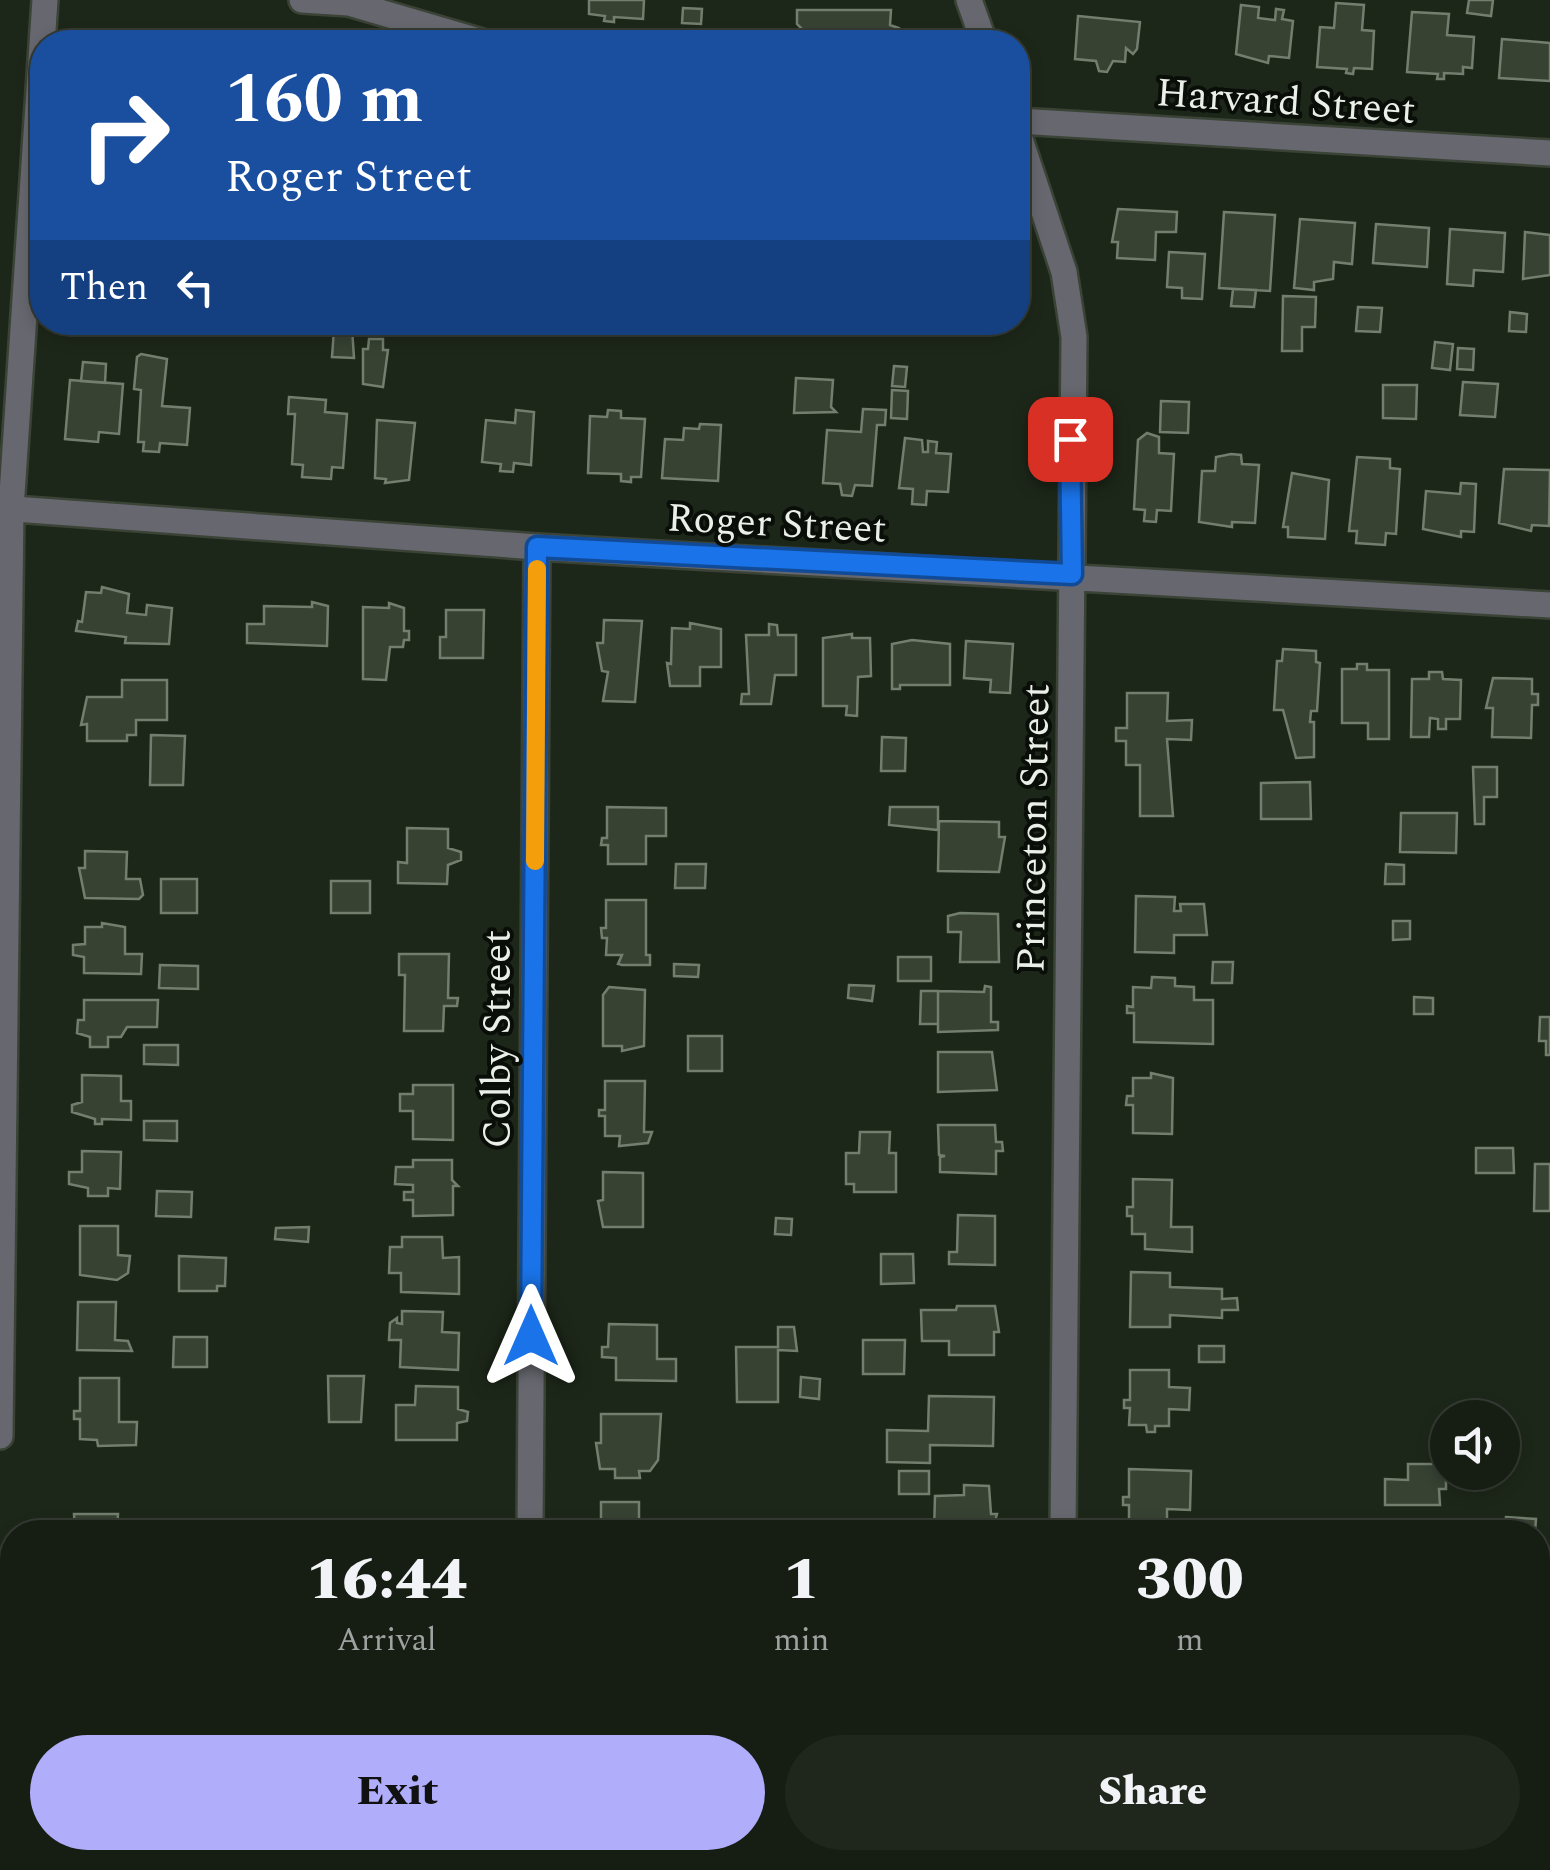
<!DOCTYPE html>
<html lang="en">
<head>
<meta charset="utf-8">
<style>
  :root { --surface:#161d13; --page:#1f261c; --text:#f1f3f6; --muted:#9ea2a0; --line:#353b33; --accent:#b0aefa }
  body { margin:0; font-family:Spectral,serif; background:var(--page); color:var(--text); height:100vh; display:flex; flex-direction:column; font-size:38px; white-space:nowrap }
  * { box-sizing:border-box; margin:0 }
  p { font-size:32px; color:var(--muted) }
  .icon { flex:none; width:55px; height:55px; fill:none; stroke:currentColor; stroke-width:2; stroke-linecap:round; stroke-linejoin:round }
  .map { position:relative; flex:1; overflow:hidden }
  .details { position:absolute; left:0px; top:1520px; width:1550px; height:350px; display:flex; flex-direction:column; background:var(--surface); border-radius:40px 40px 0 0; box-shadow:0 5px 15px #0003,0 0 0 2px var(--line) }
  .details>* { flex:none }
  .hud { position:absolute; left:30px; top:30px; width:1000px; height:305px; border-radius:40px; box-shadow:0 5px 15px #0003,0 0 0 2px var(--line); background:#1a4fa0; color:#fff; overflow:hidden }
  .tools { position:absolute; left:1430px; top:1400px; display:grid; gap:20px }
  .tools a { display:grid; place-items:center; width:90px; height:90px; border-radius:50%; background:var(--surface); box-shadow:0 5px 15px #0003,0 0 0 2px var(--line); font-size:50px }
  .pin { position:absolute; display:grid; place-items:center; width:85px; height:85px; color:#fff; margin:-42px; border-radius:20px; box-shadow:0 5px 15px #0006 }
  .me { position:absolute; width:110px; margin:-55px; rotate:0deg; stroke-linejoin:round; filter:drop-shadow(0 0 8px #0008) }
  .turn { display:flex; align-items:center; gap:35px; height:210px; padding:0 30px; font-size:45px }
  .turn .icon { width:130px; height:130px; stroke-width:2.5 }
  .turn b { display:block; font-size:70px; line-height:85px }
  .then { display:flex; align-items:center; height:95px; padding:0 30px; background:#0003; gap:20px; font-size:38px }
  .eta { display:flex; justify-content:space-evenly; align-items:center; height:170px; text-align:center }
  .eta b { font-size:60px; font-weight:800; line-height:70px }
  .cta { display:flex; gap:20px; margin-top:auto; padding:20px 30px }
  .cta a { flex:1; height:115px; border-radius:60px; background:var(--accent); color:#111; font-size:40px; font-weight:800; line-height:115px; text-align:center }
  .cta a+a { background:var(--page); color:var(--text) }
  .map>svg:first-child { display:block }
</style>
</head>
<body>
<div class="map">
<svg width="1550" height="1870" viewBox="0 0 1550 1870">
  <rect width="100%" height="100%" fill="#1d2719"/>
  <path fill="#374233" stroke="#727e6e" stroke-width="2.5" d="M589,0h55l-1,19 -29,-2v5l-10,-1 1,-5 -16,-2z
    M1469,0h24l-2,16 -24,-3z
    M1336,3l28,2 -2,25 12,1 -2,38 -18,-1 -1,6 -7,-1 1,-4 -30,-2 3,-40 14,1z
    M1241,5l18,2 -1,11 17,2 1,-11 8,1 -2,9 11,2 -4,37 -20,-2 -1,7 -32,-9z
    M683,8l19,1 -1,15 -19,-1z
    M797,10h94l-1,15 9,3 -1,11 -66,3v-9l-30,-4 -5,-5z
    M1412,12l37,2 -2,21 27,2 -2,31 -9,-1v7l-19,-1v6h-7l1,-5 -31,-2z
    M1078,16l62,6 -3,27 -4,5 -7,-6 -1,14 -12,-1 -6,11 -8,-1 -3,-10 -21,-2z
    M1502,39l48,4v38l-51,-3z
    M1118,209l59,3 -1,20h-20l-1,28 -38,-2 1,-16h-6z
    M1224,212l51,3 -5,76 -51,-3z
    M1300,219l55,4 -3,41 -18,-2 -1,17 -19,3v8l-20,-2z
    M1376,224l53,4 -2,39 -54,-4z
    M1450,229l55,4 -2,39 -29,-2 -1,16 -26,-2z
    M1525,232l25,3v40l-27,4z
    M1169,252l36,2 -3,45 -20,-1v-10l-15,-1z
    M1233,289l23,1 -2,17 -23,-1z
    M1283,296l33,1 -1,30h-13v24h-20z
    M1358,307l24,1 -2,24 -24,-1z
    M1510,312l17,2 -1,18 -17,-1z
    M352,328l2,30 -22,-1 2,-28z
    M369,339h14v11h5l-5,37 -20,-3v-35h5z
    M1435,342l18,2 -3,26 -18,-2z
    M1458,348l16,1 -1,21 -16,-1z
    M141,354l26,5 -5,47 28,2 -3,37 -27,-2 -1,9 -16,-1 1,-9h-6l3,-52 -7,-1 3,-32z
    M83,362l23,2 -1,19 -24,-2z
    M894,366l13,1 -2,20 -13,-1z
    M796,378l37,2 -2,27 5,5 -42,1z
    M70,380l53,4 -4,50 -20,-2 -1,10 -33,-3z
    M1463,382l35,2 -3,33 -35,-2z
    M1383,385h34l-1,34 -33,-1z
    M892,390l16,1 -1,28 -16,-1z
    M289,397l37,3 -1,12 22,2 -4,54 -11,-1 -1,12 -29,-2 1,-12 -11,-1 3,-50h-7z
    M1161,401l28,1 -1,31 -28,-1z
    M863,409l23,1 -1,15h-8l-5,61 -17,-1 -3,11 -10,-1 -2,-11 -17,-1 4,-53 34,2z
    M516,410l18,2 -3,53 -17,-2 -1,9 -13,-1 1,-7 -19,-2 4,-42 29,3z
    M608,410l13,1v7l24,1 -4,58h-10v5l-10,-1v-7l-33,-1 2,-57 17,1z
    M377,420l38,3 -6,57 -24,3 1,-4 -11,-1z
    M700,424l21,1 -3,56 -56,-3 3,-39 18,1 1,-12 15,1z
    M1147,433l12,4v16l15,1 -3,57 -14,-1 -1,12 -12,-1 1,-11 -11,-1 4,-69z
    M905,438l17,2 1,12h5v-11l9,1 -1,11 15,1 -3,38 -21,-1 -1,14 -14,-1 1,-15 -14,-1z
    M1231,454l10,1 1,9 17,1 -4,58 -23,-1v5l-33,-5 3,-51h13l1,-14z
    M1357,457l33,2v9l10,1 -4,65 -10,-1 -1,12 -29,-2 1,-12h-8z
    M1504,469l46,1 -1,56 -17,-1 -1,6 -32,-8z
    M1292,473l37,7 -4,59 -37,-2v-10h-5z
    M1461,483l15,1 -2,48 -13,-1v6l-38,-8 3,-38 34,3z
    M102,587l27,7 -2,19 19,2 1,-10 25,3 -3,36 -44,-1 1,-6 -50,-6 2,-10 4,1 4,-30 15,1z
    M312,602l16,4 -1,40 -80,-3v-19h17v-18l48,1z
    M389,603l15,5v23h5v9h-5l-1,7h-13l-4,33 -23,-1v-72l26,1z
    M446,610h38l-1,48h-43v-21h6z
    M604,620l38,1 -7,81 -32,-1 5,-29 -6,-1 -5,-28h6z
    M690,623l31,6v38h-21v19h-30l-3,-23 4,1 1,-36 18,1z
    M769,624l8,1 1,10h18v40h-21l-4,29h-30l1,-10h7l-3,-59h23z
    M852,634v4h18l1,38 -13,1 -1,39 -11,-1 1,-9h-24v-68z
    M912,640l38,4v41h-50v4h-8v-45z
    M966,641l47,3 -3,49 -20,-1 1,-12 -27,-2z
    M1283,649l33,2v11l4,1 -3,48h-6l-1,11h4v35l-18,1 -13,-48h-9l3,-49h5z
    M1357,664h10v6h22v69h-21v-16h-26v-54h15z
    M1429,672h13l1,7 18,1 -1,39h-14v10h-8v-10l-8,-1 -1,19h-18l1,-58h17z
    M1493,678l39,1v15h6v11h-6l-1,33 -39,-1 1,-29h-7z
    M122,680h45v40h-31v15h-9v6h-40v-17l-6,1 6,-28h35z
    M1127,693h41l-1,28 25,-1 -1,20 -24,-1 6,77h-33v-51h-14v-24h-10v-13h11z
    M151,735l34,1 -2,49h-33z
    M882,737l24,1 -1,33h-24z
    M1473,767h24v30h-13v27h-9z
    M1310,782l1,37h-50v-36z
    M607,807l59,1v28h-20v28h-38v-19h-7l1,-7h5z
    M890,807h48v23l-49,-5z
    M1401,813h56l-1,40 -56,-1z
    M939,821l60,1v15h6l-6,35 -61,-1z
    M407,828l41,1v19l13,4v8l-13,5 -1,19 -49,-1v-21l9,1z
    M85,851l42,1 -1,27h14l3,16 -4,4 -54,-1 -6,-30h6z
    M676,864h30l-1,24h-30z
    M1386,864l18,1v19h-19z
    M161,879h36v34h-36z
    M331,881h39v32h-39z
    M1136,896l39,1 -1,14h7l-1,-7h24l3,31h-33v18l-39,-1z
    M606,900h40v55h4v10h-28l-4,-1 4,-9h-16l1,-17h-5l-1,-10h5z
    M960,913l38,1 1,48h-39l1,-30h-13v-16z
    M1393,921h17v18l-17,1z
    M102,923l23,4v27h17l-1,20 -57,-1v-16l-11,-2v-10l12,-1v-17h17z
    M399,954h50l-1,44h10l-1,8h-13l-1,25h-39l1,-56h-6z
    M898,957h33v24h-33z
    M1213,962h20l-1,21h-20z
    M674,964l25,1 -1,12 -24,-1z
    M160,965l38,1v23l-39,-1z
    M1152,977l23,1v8l19,1v13h19v44l-79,-2v-29h-7v-7l6,1v-20l18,1z
    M849,985l25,1 -2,15 -24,-3z
    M985,986l6,1v35h7v8l-60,2v-41l46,1z
    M609,987l36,3 -1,56 -22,5v-5h-19v-51z
    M921,991h17v33h-18z
    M1414,997l19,1v16h-19z
    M84,1000h74l-1,27h-30l-6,10h-13v10h-18v-10l-13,-4 1,-13h6z
    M1540,1017h10v38h-4v-14h-7z
    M688,1036h34v35h-34z
    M144,1045h34v20l-34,-1z
    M938,1052h54l5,38 -59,2z
    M1151,1073l22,5 -1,56 -39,-1v-28h-7l1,-9h6v-18h18z
    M82,1075l39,1v25h10v19l-29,-1v5h-7v-5l-23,-7v-7l10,-3z
    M605,1081h40l-1,51h8l-4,11 -29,3 1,-10h-15v-20h-6v-6h6z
    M413,1085h40v55l-40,-1v-28h-13v-17h13z
    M144,1121h33v20l-33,-1z
    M938,1125h57l1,17h6l1,9h-7v23l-56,-2v-15l5,-1 -6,-1z
    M860,1132h30l-1,21h7v39h-42v-8h-8v-31h13z
    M1476,1148h37l1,25h-38z
    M82,1151l39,1 -1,37 -12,-1v8h-20v-8l-19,-4v-12h13z
    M413,1160h39v20l6,6h-5v29l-40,1v-16h-9v-8h9v-7l-18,-1 1,-17h17z
    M1535,1164h15v47h-16z
    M603,1172l40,1v54h-40l-5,-26 5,-1z
    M1133,1179l39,1 -1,47h21v25l-47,-3v-15h-13v-18h-5v-9h6z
    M157,1191l35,1 -1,25 -35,-1z
    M958,1215l37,1v49l-46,-1v-12h8z
    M776,1218l16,1 -1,16 -16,-1z
    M80,1226h38v29l12,1 -2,17 -11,7 -37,-5z
    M309,1227l-1,15 -33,-3 1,-11z
    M402,1237h40l1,21 16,-1v37l-58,-2v-19h-12l1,-26h12z
    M881,1254h32l1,29 -33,1z
    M179,1256l47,2 -1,28h-8v5h-38z
    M1131,1272l39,1v14l52,2v10l15,-1 1,12h-16v8l-52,-3v12h-40z
    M78,1302h38l-1,38 13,1 4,10 -55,-1z
    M957,1306h38l4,26h-5v23h-45v-14h-27l-1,-31h35z
    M402,1311l41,1 -1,20 17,1 -1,37 -58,-3 1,-27h-12l1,-17 7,-5v5l5,1z
    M609,1324l48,1v34h19v22l-60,-1v-22l-14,-1v-10h6z
    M778,1327h16l3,24 -19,-1v52h-41l-1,-55h42z
    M174,1337h33v30h-34z
    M863,1340h42l-1,34h-41z
    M1199,1346h25v16h-25z
    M1130,1370h39v17l21,1 -1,22 -20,-1v17h-14v6h-8l-1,-7h-17l1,-17h-6v-8h6z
    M328,1376h36l-3,46h-32z
    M801,1377l19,2 -1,20 -19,-2z
    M80,1378h39v44h18l-1,23 -38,1 -1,-6 -17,-1v-20h-6v-8h6z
    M416,1386l42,1v22l10,3 -1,9 -10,2v17h-61v-35h19z
    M929,1396l65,1 -1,49 -63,-1v18l-43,-1v-32l41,1z
    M601,1414h60l-3,46 -8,11h-11l1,7h-25v-9h-15l-4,-26h5z
    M1408,1464h38v25h-7l1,16h-55v-26l23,1z
    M1129,1469l62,2 -1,39 -23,-1v23h-25v-8l-13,-1v-18h-6v-8h6z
    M899,1471h30v23h-30z
    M964,1485l25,1 2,28h6l-5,18h-58l1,-36 29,-1z
    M601,1502h38v30h-45l7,-2z
    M74,1514h44l-1,18h-42z
    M1506,1517l30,2 -1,13h-30z
    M84,1858h47v5l-24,-1v8h-23z"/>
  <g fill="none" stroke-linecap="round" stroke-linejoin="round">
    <defs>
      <path id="minor" d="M302,0l47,3 133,39
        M969,0l15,42
        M1018,121l532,32
        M1018,133l46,139 10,65 -11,1195
        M0,508l537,39 1013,58
        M0,1436l11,-927 34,-509
        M530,1532l7,-985
        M527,1870v-12
        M1059,1870v-12"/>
    </defs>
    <use href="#minor" stroke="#3a4336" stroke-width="30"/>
    <use href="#minor" stroke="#67676f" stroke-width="25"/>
  </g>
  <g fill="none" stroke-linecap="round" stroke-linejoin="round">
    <defs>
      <path id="route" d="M531,1336l6,-789 535,27 -2,-135"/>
    </defs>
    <use href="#route" stroke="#114b97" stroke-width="25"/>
    <use href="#route" stroke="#1a73e8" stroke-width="18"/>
    <path stroke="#f59e0b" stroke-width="18" d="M535,861l2,-292"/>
  </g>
  <g text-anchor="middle" stroke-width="8" stroke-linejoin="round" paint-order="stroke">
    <g font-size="40" fill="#eaf0e7" stroke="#0a0e08">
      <text transform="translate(1286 100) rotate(4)" y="14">Harvard Street</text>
      <text transform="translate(777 522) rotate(3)" y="14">Roger Street</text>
      <text transform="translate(1032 828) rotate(-89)" y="14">Princeton Street</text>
      <text transform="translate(496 1039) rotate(-90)" y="14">Colby Street</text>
    </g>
  </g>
</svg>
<div class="tools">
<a><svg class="icon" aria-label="sound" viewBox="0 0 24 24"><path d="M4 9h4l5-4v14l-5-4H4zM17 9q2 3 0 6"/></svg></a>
</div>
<div class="pin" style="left:1070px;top:439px;background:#d93025"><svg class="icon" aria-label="arrive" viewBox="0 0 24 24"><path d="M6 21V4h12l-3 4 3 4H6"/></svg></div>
<svg class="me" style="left:531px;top:1336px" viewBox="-20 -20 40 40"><path d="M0-17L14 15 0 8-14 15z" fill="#1a73e8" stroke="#fff" stroke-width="4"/></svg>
<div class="hud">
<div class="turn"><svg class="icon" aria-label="right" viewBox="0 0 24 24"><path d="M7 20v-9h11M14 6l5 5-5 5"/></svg><div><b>160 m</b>Roger Street</div></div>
<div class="then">Then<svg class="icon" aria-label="left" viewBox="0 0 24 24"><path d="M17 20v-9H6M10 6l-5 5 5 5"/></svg></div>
</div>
<section class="details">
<div class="eta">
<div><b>16:44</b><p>Arrival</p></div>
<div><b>1</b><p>min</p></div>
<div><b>300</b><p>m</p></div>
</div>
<div class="cta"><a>Exit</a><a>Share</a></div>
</section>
</div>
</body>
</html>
